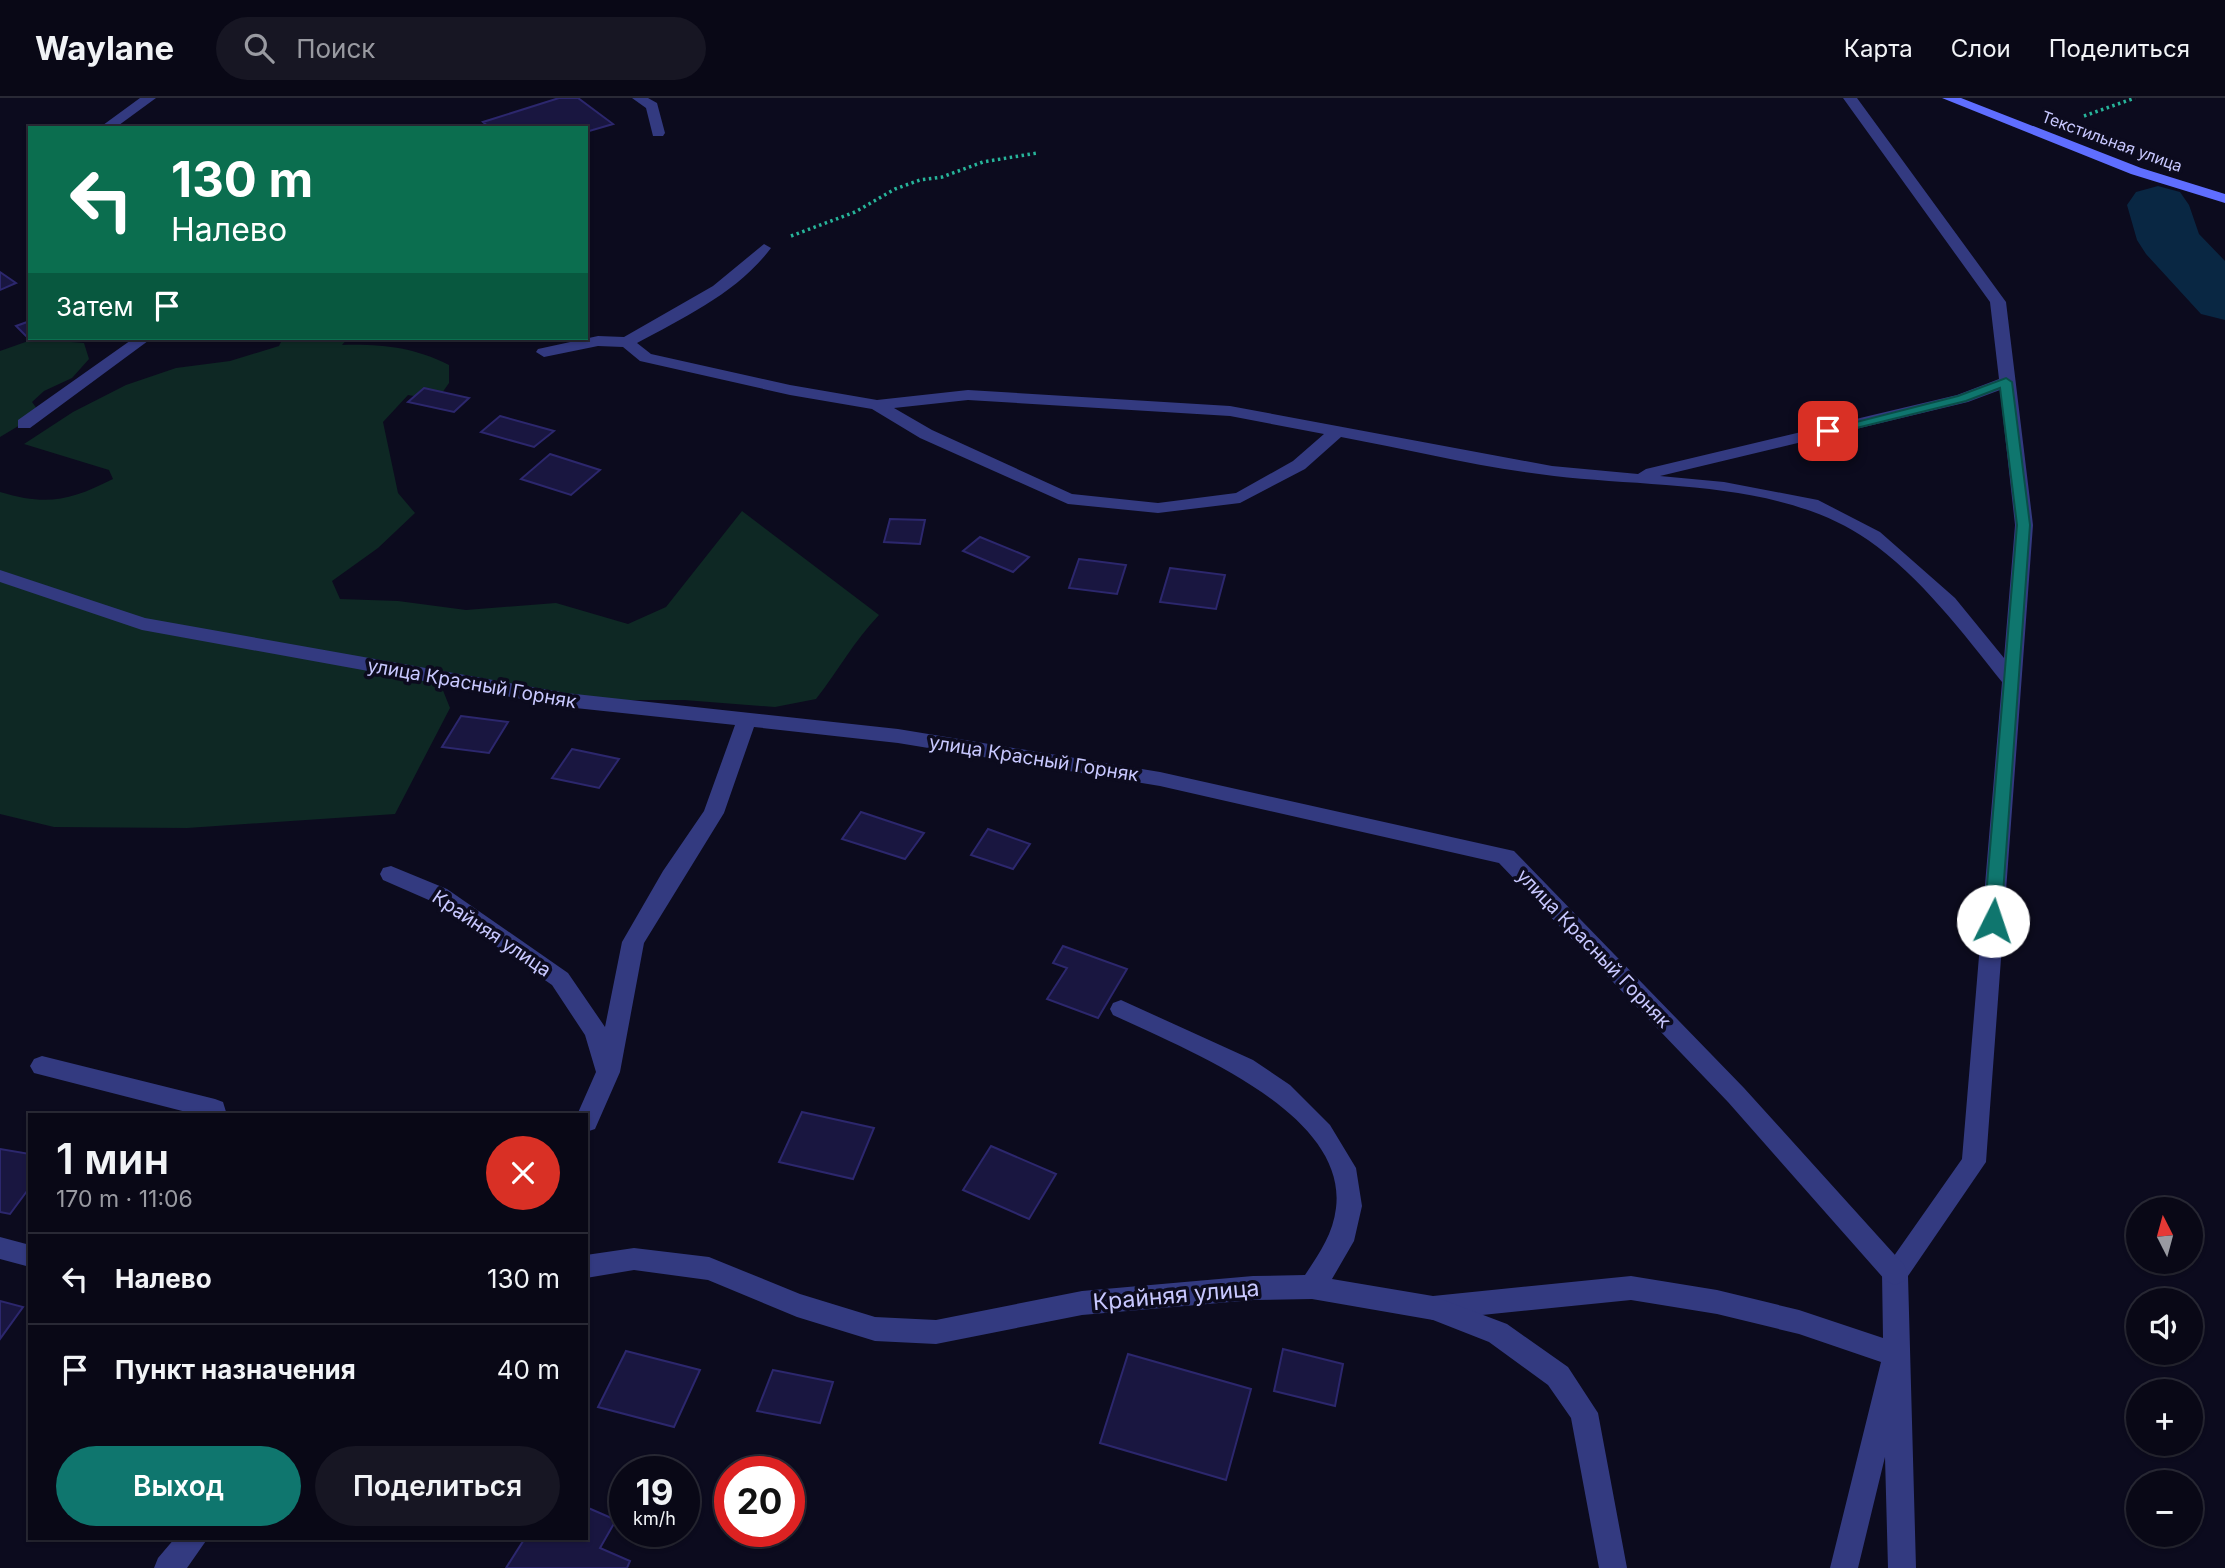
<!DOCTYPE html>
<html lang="ru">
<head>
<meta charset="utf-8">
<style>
  :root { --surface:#090816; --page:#171623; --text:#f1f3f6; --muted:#999aa1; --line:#292935; --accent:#0f766e }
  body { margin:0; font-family:Inter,sans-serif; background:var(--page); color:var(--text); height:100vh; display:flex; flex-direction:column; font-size:26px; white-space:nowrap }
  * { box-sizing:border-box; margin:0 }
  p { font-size:23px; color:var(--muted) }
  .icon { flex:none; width:38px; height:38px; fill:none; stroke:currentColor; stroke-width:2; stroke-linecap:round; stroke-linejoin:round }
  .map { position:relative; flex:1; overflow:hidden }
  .details { position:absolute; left:28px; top:1015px; width:560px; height:427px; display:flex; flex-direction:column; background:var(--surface); border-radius:0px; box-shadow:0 2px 5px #0004,0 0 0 2px var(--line) }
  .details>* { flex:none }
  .guide { position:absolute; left:28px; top:28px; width:560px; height:214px; border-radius:0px; box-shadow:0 2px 5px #0004,0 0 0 2px var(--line); background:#0b6e4f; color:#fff; overflow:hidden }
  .needle { width:46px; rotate:354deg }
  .tools { position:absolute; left:2126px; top:1099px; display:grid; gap:14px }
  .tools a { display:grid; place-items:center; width:77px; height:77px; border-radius:50%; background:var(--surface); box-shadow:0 2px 5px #0004,0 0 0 2px var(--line); font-size:35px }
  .speed { position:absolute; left:609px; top:1358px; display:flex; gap:14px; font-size:35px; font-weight:700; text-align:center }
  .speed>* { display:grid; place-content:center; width:91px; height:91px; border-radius:50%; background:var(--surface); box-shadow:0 2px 5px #0004,0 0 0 2px var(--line); line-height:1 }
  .speed small { font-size:18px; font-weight:400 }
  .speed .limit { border:10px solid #d22; background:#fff; color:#111 }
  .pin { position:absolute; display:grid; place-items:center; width:60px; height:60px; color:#fff; margin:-30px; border-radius:14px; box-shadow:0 4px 10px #0006 }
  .me { position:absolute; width:77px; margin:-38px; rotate:4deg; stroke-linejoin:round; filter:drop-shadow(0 0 5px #0008) }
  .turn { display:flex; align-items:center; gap:24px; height:147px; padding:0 28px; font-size:32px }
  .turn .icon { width:91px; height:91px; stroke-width:2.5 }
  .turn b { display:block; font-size:49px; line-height:60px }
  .then { display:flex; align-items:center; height:66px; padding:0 28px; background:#0003; gap:14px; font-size:26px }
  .round { display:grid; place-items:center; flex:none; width:74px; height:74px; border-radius:37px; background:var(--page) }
  .head { display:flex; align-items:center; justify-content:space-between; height:119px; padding:0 28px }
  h1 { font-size:42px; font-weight:600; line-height:52px }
  .button { display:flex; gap:14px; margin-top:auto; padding:14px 28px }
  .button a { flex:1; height:80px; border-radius:42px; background:var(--accent); color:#fff; font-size:28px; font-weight:600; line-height:80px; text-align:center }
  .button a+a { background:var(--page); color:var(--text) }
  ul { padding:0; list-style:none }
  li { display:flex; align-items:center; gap:21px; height:91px; padding:0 28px; border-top:2px solid var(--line) }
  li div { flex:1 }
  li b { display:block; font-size:26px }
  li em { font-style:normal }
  header { display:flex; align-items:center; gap:42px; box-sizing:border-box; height:98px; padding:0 35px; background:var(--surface); border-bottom:2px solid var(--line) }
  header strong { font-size:33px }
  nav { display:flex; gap:38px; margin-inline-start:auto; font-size:24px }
  .search { width:490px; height:63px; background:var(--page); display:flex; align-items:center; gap:18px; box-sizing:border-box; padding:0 24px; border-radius:38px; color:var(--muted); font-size:26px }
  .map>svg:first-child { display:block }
</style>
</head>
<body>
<header>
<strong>Waylane</strong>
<div class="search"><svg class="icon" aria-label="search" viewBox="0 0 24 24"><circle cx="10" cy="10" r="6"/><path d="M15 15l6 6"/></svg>Поиск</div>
<nav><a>Карта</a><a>Слои</a><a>Поделиться</a></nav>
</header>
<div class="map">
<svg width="2225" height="1470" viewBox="0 0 2225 1470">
  <rect width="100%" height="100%" fill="#0c0b1e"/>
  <path fill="#0e2824" d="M283,240h65l-6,7c40,-1 71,2 107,20v18l-12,17 -29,-5 -25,27 15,71 17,20 -37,35 -46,33 8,18 58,2 68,9 90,-7 72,21 38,-17 76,-96 137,104c-25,26 -41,56 -63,84l-41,8 -91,-7h-118l-128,-22 12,30 -55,106 -208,14 -133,-1 -54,-13v-322c47,14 69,9 113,-13l-4,-9 -85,-26 49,-32 53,-27 50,-17 54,-7 49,-15z
    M34,241l50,4 5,16 -17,19 -28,13 -12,11 8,11 -40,24v-86z"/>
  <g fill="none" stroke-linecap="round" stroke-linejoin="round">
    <path fill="#092743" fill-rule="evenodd" d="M2158,88l22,6 9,13 10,29 26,27v59l-24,-6 -55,-60 -9,-14 -10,-35 9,-13z"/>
  </g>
  <path fill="#191640" stroke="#2c276d" stroke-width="2" d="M559,0h19l35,26 -27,8v-4h-96l-7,-6z
    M0,174l16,11 -16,7z
    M30,223v14l-4,1 -10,-10z
    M424,290l45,10 -15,14 -46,-10z
    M500,318l54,15 -20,16 -53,-15z
    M550,356l50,16 -29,25 -50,-16z
    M890,421l35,1 -5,24 -36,-2z
    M980,439l49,20 -16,15 -50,-21z
    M1079,461l47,6 -9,29 -48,-6z
    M1170,470l55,7 -9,34 -56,-7z
    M461,618l47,6 -19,31 -47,-6z
    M572,651l47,10 -20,29 -47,-10z
    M861,714l63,21 -19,26 -63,-20z
    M988,731l42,15 -17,25 -42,-14z
    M1063,848l64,23 -29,49 -51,-19 20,-31 -14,-5z
    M802,1014l72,16 -21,51 -74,-17z
    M991,1048l65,28 -27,45 -66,-29z
    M0,1051l30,5v33l-20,27 -10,-2z
    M0,1203l23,6 -23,32z
    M1283,1251l60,15 -8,42 -61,-15z
    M626,1253l74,19 -26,57 -76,-20z
    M1128,1256l123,35 -25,91 -126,-37z
    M773,1272l60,12 -13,41 -63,-12z
    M586,1409l30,13 -16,28 30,13 -3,7h-121l19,-30h61z"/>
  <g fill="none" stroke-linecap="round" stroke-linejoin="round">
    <path stroke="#27b49a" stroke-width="3.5" stroke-dasharray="2.5 3.5" stroke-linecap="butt" d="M2084,18l51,-18
      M791,138l64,-24 40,-23 25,-9 22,-3 41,-15 54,-9"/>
    <path fill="#333a80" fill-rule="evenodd" d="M140,0h16l-41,30h-16z
      M632,0h16l9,5 8,30 -2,3h-10l-7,-28z
      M1843,0h14l149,204 27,223 -47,637 -78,114 8,292h-28l-3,-111 -27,111h-28l51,-206 -82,-28 -82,-20 -86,-14 -198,20 -9,-4 -4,-8 4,-8 9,-4 198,-20 86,14 82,20 84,28 -1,-65 80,-114 40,-477c-39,-49 -82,-106 -134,-142 -86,-60 -213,-52 -314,-64 -71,-8 -143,-26 -213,-39l-36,32 -65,34 -82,10 -90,-9 -148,-66 -48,-29 -82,-14 -150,-34 -17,-14 -25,-1 -54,11 -8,-5 2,-3 60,-13 26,1 89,-51 51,-42 7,4c-33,44 -86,69 -134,95l14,11 139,31 87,15 91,-10 262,16 322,60 86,8 8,-5 311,-74 42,-16 -9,-77zM2000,292l15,135 -11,133 -49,-60 -75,-66 -62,-32 -94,-18 -64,-6 308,-74zM968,302l262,16 94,18 -31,27 -57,32 -78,10 -86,-9 -140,-64 -38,-22z
      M134,240h18l-122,90h-12v-8z"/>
    <path fill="#333a80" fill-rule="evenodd" d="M0,472l145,48 421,75 332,36 262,43 354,79 230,237 160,177 4,8 -4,8 -9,4 -9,-4 -158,-179 -229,-239 -339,-77 -262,-43 -144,-16 -30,86 -80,130 -24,129 -25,57 -9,3v-17h-9l19,-43 -11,-37 -33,-50 -121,-84 -48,-21 -3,-6 3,-6 8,-2 56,23 121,84 37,54 17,-85 41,-71 41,-60 31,-86 -169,-18 -424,-77 -142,-48z
      M1121,902l132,60 37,25 40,40 26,43 6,38 -8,35 -22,38 101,17 74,28 61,43 30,46 29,155h-28l-28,-150 -23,-33 -59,-43 -56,-22 -121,-21 -59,1 -171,15 -146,29 -61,-3 -78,-24 -89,-37 -74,-10 -48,8v-23l48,-7 75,9 91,37 75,23 61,3 146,-29 171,-15 52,-1c14,-21 28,-41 31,-67 12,-97 -154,-160 -223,-193l-3,-6 3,-6z
      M42,958l173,43 8,3 4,13h-29l-164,-42 -4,-7 4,-7z
      M0,1139l30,8v22l-30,-8z
      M175,1440h33l-21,30h-33l4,-10z"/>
    <path fill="#5f6eff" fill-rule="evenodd" d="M1942,0h19l180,70 84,26v9l-94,-29z"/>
  </g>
  <path fill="#0f766e" stroke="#0a4d48" stroke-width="2" d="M2006,280l6,4 18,143 -29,396 -8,6 -9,-6 33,-396 -17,-137 -34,13 -138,34 -7,-4 137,-35z"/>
  <g text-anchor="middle" stroke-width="7" stroke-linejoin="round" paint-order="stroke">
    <g font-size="16" fill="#c8c8ff" stroke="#0c0b1e">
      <text transform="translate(2112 43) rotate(20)" y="6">Текстильная улица</text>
    </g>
    <g font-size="19" fill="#c8c8ff" stroke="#0c0b1e">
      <text transform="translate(472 585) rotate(10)" y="7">улица Красный Горняк</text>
      <text transform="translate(1034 660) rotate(9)" y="7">улица Красный Горняк</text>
      <text transform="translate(492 835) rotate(34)" y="7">Крайняя улица</text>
      <text transform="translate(1594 850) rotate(46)" y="7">улица Красный Горняк</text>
    </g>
    <g font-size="23" fill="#c8c8ff" stroke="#0c0b1e">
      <text transform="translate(1176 1197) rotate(-5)" y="8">Крайняя улица</text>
    </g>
  </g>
</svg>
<div class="tools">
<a><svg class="needle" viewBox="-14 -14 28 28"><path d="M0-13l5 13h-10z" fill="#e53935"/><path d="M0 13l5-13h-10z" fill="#999aa1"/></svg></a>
<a><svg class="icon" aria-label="sound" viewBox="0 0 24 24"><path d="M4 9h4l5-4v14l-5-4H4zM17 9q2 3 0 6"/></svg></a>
<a>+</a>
<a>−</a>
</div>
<div class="speed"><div>19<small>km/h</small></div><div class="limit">20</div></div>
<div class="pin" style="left:1828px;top:333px;background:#d93025"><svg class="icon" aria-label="arrive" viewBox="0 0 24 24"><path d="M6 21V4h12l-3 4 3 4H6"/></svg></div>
<svg class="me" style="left:1993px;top:823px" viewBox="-20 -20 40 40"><circle r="19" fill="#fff"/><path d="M0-13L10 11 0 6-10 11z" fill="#0f766e"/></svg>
<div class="guide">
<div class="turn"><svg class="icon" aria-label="left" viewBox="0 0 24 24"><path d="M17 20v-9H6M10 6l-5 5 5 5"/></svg><div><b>130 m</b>Налево</div></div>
<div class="then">Затем<svg class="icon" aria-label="arrive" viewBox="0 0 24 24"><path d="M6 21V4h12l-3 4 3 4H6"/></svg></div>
</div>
<section class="details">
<div class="head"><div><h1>1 мин</h1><p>170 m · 11:06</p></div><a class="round" style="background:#d93025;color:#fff"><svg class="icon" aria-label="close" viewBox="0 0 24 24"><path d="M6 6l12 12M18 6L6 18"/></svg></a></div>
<ul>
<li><svg class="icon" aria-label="left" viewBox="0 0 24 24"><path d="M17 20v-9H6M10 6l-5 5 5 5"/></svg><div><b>Налево</b></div><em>130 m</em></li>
<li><svg class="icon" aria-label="arrive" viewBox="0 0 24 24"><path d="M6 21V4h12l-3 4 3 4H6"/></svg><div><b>Пункт назначения</b></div><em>40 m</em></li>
</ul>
<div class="button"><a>Выход</a><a>Поделиться</a></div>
</section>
</div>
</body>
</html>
